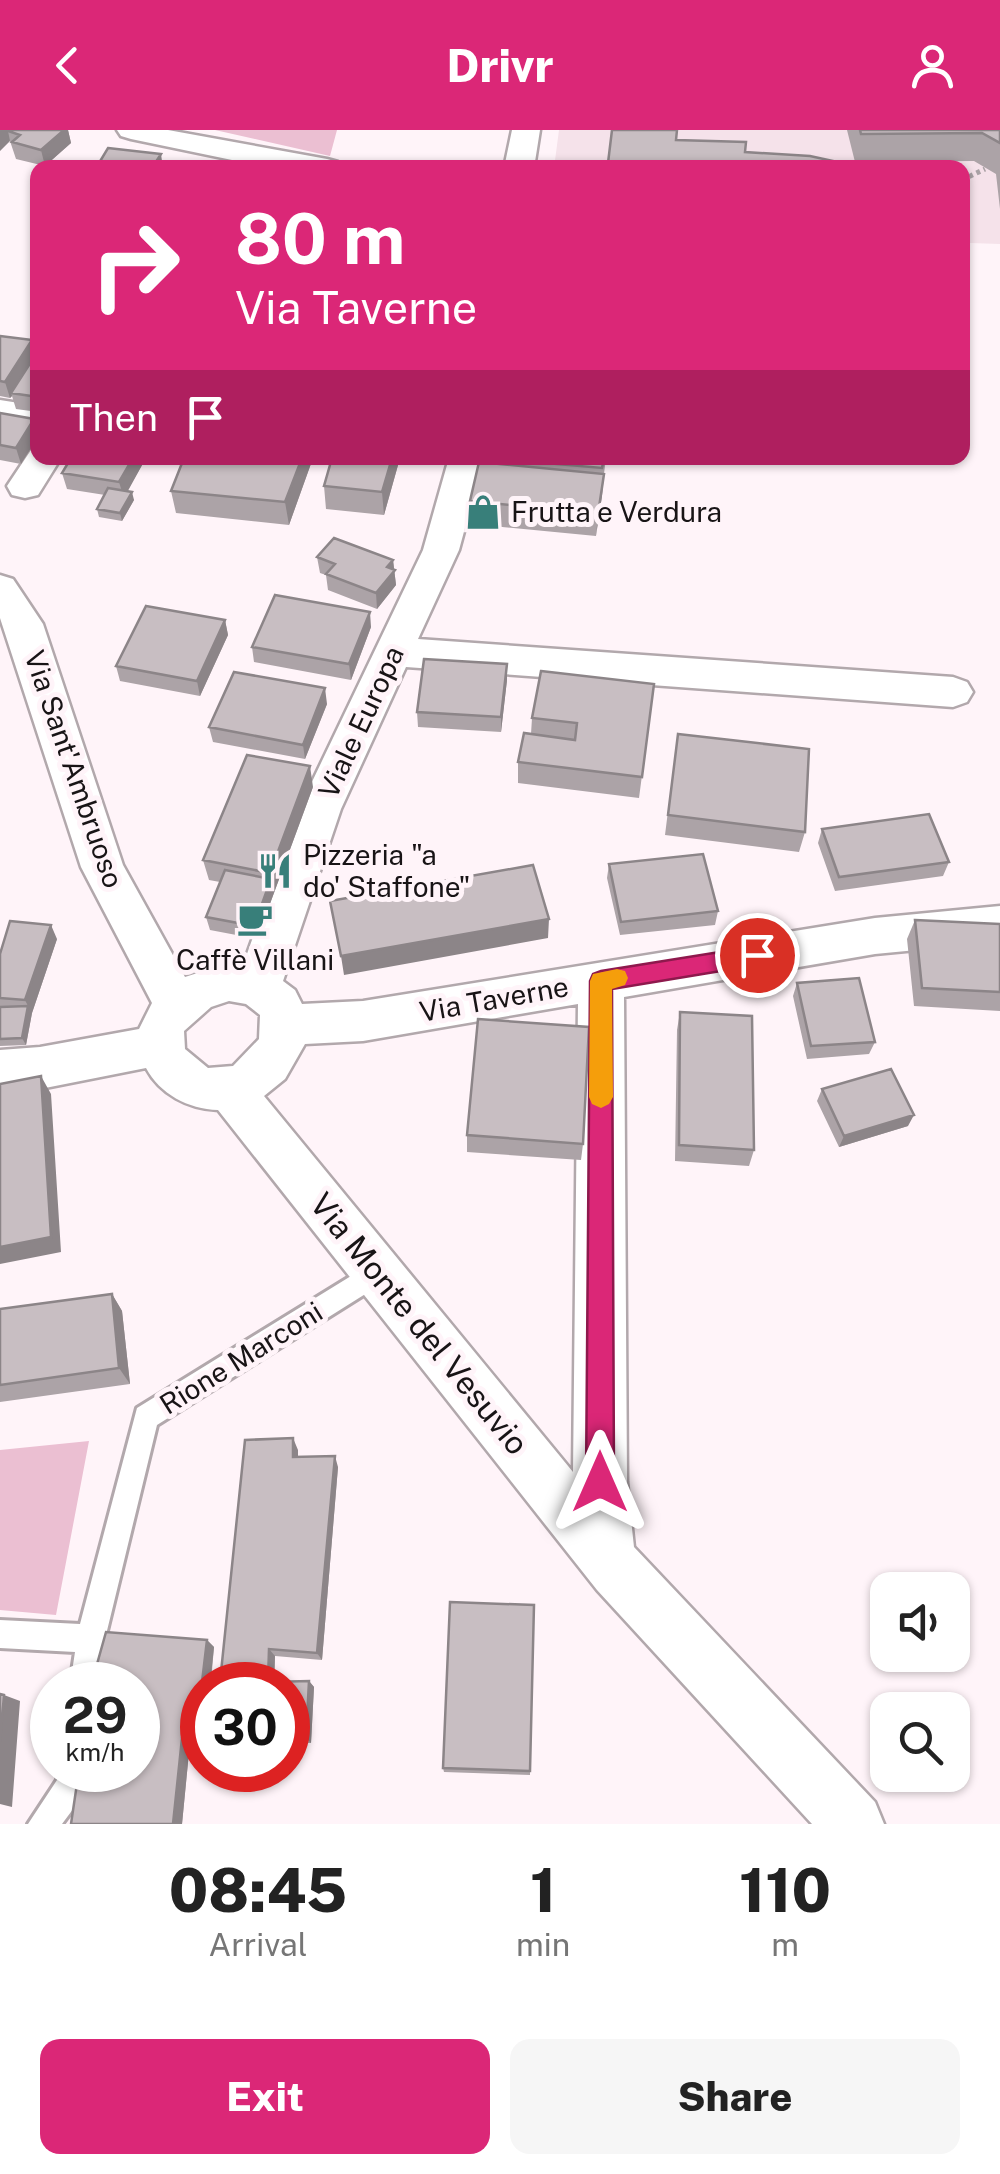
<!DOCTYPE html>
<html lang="en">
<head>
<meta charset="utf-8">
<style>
  :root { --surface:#fff; --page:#f6f6f6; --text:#222; --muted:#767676; --accent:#db2777 }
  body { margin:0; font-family:"Public Sans",sans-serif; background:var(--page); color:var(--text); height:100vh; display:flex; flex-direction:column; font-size:38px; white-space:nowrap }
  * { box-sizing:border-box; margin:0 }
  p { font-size:32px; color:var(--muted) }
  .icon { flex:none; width:55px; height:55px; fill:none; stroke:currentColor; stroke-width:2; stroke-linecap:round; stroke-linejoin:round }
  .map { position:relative; height:1694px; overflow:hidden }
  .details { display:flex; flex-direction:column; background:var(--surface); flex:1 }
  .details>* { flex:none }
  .banner { position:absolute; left:30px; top:30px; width:940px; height:305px; border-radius:20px; box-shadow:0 2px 8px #0004; background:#db2777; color:#fff; overflow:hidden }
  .tools { position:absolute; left:870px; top:1442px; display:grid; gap:20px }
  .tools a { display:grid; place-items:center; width:100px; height:100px; border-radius:20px; background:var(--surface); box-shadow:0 2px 8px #0004; font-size:50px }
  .speed { position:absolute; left:30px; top:1532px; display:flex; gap:20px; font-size:50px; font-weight:700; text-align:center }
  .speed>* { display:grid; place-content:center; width:130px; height:130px; border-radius:50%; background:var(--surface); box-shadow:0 2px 8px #0004; line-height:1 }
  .speed small { font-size:25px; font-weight:400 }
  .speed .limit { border:15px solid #d22; background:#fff; color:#111 }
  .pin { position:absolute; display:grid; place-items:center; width:85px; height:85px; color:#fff; margin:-42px; border:5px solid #fff; border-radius:50%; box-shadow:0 2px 10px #0007 }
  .me { position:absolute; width:110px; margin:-55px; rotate:0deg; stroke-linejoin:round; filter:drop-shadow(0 0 8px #0008) }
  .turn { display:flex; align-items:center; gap:35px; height:210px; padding:0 40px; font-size:45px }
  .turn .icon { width:130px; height:130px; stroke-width:2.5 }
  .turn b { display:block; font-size:70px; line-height:85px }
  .then { display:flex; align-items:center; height:95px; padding:0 40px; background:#0003; gap:20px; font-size:38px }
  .eta { display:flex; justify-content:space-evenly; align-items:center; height:170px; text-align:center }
  .eta b { font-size:60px; font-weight:800; line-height:70px }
  .action { display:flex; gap:20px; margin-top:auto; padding:20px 40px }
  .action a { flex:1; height:115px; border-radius:20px; background:var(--accent); color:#fff; font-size:40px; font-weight:800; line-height:115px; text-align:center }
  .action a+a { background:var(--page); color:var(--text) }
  header { display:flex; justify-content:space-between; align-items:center; height:130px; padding:0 40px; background:var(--accent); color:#fff; font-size:45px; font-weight:800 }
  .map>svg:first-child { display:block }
</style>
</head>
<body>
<header><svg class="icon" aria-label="back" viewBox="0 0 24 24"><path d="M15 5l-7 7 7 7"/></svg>Drivr<svg class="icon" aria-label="person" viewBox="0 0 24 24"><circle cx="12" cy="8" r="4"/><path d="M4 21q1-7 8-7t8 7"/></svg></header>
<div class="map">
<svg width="1000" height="1694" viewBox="0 0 1000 1694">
  <rect width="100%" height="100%" fill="#fff4f9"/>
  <path fill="#f5e2ea" d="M559,0h441v114l-30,-1 -4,109h-3l-1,-184h-408z"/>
  <path fill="#ebbfd2" d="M215,0h122l-7,26z
    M89,1311l-33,174 -56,-5v-160z"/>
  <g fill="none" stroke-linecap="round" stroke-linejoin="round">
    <defs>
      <path id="service" d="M377,1130l9,3 4,9 -4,9 -229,144 -52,214 -5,46h-30l5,-33 -75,-4v-28l80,4 57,-216z
        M58,1640h30l-6,27 -20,27h-34l29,-44z"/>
      <path id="minor" d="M117,0h51l159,29 11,3 4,6h-71l-140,-29 -10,-3z
        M512,0h28l-6,38h-30z
        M0,270l38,6v22l-38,-6z
        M38,318v10h23l-23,37 -13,3 -13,-3 -5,-9 24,-36z
        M449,328h35l-25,92 -41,89 535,38 14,5 6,10 -6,10 -14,5 -547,-40 -65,142 -58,172 12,9 7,14 61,-3 512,-83 125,-12v36l-125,12 -251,43 3,485 7,65 241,255 9,22h-72l-215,-234 -379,-480c-30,-1 -58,-16 -72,-42l-106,21 -40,3v-42l40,-3 99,-18 13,-26 -71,-136 -81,-249v-43l13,4 30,45 80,241 62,112 44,-14 14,2 56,-156 124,-259zM229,871l17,3 14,11 -1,24 -26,27 -25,2 -23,-19 -1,-18 27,-24zM578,874l-5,468 -309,-376 21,-17 20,-35 58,-3z"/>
    </defs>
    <use href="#service" stroke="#b2a8ac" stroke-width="6"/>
    <use href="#minor" stroke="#b2a8ac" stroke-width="5"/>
    <path stroke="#a9a1a5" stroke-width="5" stroke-dasharray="4 4" stroke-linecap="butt" d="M962,50l23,-11"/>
    <use href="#service" fill="#fff" fill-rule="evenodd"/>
    <use href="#minor" fill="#fff" fill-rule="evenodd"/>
  </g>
  <path fill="#aca3a7" d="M0,0h68l3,13 -26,23 -29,-7 -6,-18z
    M612,0l133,22 120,16h-257z
    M847,0h153v79l-4,-35 -22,-13 -119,1z
    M0,206l36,18 2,-3v61l-22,-3 -4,-13 -2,2 -10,-2z
    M0,283l34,6 -13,45 -21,-4z
    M71,328h75l-19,33 7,9 -12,21 -23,-4 -2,-8 8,-14 -38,-6 -5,-16z
    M313,328l-24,67 -113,-12 -5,-22z
    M400,328l-16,57 -58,-6 -2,-23z
    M478,328h128l-10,78 -125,-12 -1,-23 8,-36z
    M317,427l76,3 3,25 -19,24 -49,-19 -2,-15 -6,-2z
    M225,490l3,15 -28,61 -80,-15 -4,-15z
    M371,497l-20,53 -97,-18 -2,-15z
    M507,550l-6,52 -83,-5 -1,-15z
    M654,554l-15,114 -121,-15v-21l13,-28 1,-16z
    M327,574l-22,55 -92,-17 -4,-15z
    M675,625l130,77 -6,20 -134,-17z
    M313,657l-56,152 -47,-9 -4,-13 14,-35 -11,-2 -6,-20z
    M822,699l127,33 -6,14 -108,15 -17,-48z
    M609,734l109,47 -3,14 -95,10 -13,-57z
    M915,790l85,4v87l-86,-5 -7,-67z
    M57,809l-25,74 -6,32 -26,1v-92z
    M797,853l78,59 -6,12 -62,5 -14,-63z
    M680,882l74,138 -5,16 -74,-5 2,-131z
    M822,959l86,37 -69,21 -22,-46z
    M467,1005l116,9 -2,16 -114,-8z
    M112,1164l10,17 8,73 -130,18v-93z
    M298,1320v7l40,10 -16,193 -47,-4 -1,26 35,-1 5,6 -3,56h-23v-58h-86v57h-12l-8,82h-111l67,-54 69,-130 7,7 -3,35h9z
    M443,1638l87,3v4l-86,-3z"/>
  <path fill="#8c8588" d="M0,0h23l-15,1 2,10 -10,10z
    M58,0h10l3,13 -26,23 -4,-16z
    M161,24l2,14h-11z
    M32,210l5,16 -26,37 1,3 -2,2 -5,-16z
    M34,289l4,11v7l-17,27 -5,-16z
    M133,328h13l-22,40 -5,-16z
    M302,328h11l-24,67 -4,-23z
    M392,328h8l-16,57 -2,-23z
    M604,344l-2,22 -6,40 2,-22z
    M132,362l2,8 -12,21 -2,-8z
    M393,430l3,25 -19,24 -1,-16 11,-26z
    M370,482l1,15 -20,53 -2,-16z
    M225,490l3,15 -28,61 -3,-15z
    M507,534v16l-6,52v-15z
    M325,558l2,16 -22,55 -2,-14z
    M310,636l3,21 -56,152 -3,-13 17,-47 -1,-6z
    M549,789l-1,19 -204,37 -3,-19z
    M51,795l6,14 -25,74 -6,32 -4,-7 6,-32 -3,-6z
    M41,946l10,18 10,158 -61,12v-17z
    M914,985l-6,11 -69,21 5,-11z
    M112,1164l10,17 8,73 -11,-16z
    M293,1308l5,12v18l-5,-11z
    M335,1326l3,11 -16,193 -5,-7z
    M207,1510l7,7 -4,38 -8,-3z
    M269,1519l6,7 -1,29 -6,-3z
    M309,1551l5,6 -3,56 -5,-5z
    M4,1565l16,6 -8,106 -12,-3v-61z
    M182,1608l8,4 -8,82h-9z"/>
  <path fill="#c8bec2" stroke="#8c8588" stroke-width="2.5" d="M9,0h55l-23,20 -29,-8 8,-7 -12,-4z
    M612,0h65l-1,10 70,2 -1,10 65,4 55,12h-209l-48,-5z
    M860,0h140v13l-18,-10 -121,1z
    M108,18l53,6 -9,14h-56z
    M0,206l32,4 -27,42 -5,-1z
    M38,221v46l-27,-4z
    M0,283l34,6 -18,29 -16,-3z
    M71,328h62l-14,24 -57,-9z
    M184,328h118l-17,44 -114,-11z
    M332,328h60l-10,34 -58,-6z
    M487,328h117l-2,10z
    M479,332l125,12 -6,40 -128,-13z
    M108,358l24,4 -12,21 -23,-4z
    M334,408l59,22 -6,7 8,3 -19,23 -50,-19 9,-10 -18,-7z
    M275,465l95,17 -21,52 -97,-17z
    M146,476l79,14 -28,61 -81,-15z
    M424,529l83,5 -6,53 -84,-5z
    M541,541l113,13 -12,93 -124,-15 6,-29 51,7 2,-17 -45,-5z
    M234,542l91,16 -22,57 -94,-18z
    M678,604l131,15 -4,83 -137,-17z
    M247,625l63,11 -40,107 -67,-13z
    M929,684l20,48 -110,15 -17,-48z
    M703,724l15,57 -97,11 -12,-58z
    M533,735l16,54 -208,37 -11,-55z
    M225,740l46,9 -17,47 -48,-9z
    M915,790l85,4v68l-78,-4z
    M10,791l41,4 -26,75 -25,-2v-44z
    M859,848l16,64 -64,4 -14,-63z
    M28,876l-6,32 -22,1v-32z
    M680,882l72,4 2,134 -75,-5z
    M478,889l111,8 -6,117 -116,-9z
    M891,939l23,46 -70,21 -22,-47z
    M41,946l10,161 -51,10v-163z
    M112,1164l7,74 -119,17v-76z
    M293,1308v19l42,-1 -18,197 -48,-4 -1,33 41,-1 -3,57h-18v-53h-86v53h-20l-9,86h-102l8,-54h59v-85h-40l-6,-3 14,-50 101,8 -5,42h18l25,-242z
    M450,1472l84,3 -4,166 -87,-3z
    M0,1564l4,1 -4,48z"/>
  <path fill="#db2777" stroke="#8e194d" stroke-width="2.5" d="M757,816l8,3 3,6 -3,7 -8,3 -145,24 2,493 -4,10 -10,4 -10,-4 -4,-10 4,-501 3,-7 8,-3z"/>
  <path fill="#f59e0b" d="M617,839l8,2 3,7 -3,7 -13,4 1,108 -4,7 -8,4 -9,-4 -3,-7 1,-116 3,-7z"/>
  <defs>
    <symbol id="shop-bare" viewBox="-9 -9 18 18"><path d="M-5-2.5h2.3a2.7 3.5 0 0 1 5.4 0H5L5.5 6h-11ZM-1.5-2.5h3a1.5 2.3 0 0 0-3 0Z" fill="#387f7a" stroke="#fff4f9" stroke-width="2.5" paint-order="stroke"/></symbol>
    <symbol id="restaurant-bare" viewBox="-9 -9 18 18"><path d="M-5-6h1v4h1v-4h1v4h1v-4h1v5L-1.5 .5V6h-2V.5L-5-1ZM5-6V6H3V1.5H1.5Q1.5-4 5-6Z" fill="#387f7a" stroke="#fff4f9" stroke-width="2.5" paint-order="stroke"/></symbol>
    <symbol id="cafe-bare" viewBox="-9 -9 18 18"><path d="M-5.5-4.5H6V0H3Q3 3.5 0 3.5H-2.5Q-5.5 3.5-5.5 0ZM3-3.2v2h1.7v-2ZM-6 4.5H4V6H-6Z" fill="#387f7a" stroke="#fff4f9" stroke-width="2.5" paint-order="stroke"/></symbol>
  </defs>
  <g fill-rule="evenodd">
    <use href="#shop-bare" x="458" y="357" width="50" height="50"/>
    <use href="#restaurant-bare" x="250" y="716" width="50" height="50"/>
    <use href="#cafe-bare" x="230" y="764" width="50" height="50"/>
  </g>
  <g text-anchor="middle" stroke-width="10" stroke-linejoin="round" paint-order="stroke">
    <g font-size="28" fill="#181416" stroke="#fff4f9" text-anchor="start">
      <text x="511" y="392">Frutta e Verdura</text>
      <text x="303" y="735">Pizzeria "a<tspan x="303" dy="32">do' Staffone"</tspan></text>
      <text x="255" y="840" text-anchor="middle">Caffè Villani</text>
    </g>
    <g font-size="28" fill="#181416" stroke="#fff4f9">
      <text transform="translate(361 592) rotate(-65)" y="10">Viale Europa</text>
      <text transform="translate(74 639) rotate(71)" y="10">Via Sant'Ambruoso</text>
      <text transform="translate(494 869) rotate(-10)" y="10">Via Taverne</text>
      <text transform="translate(241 1228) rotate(-32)" y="10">Rione Marconi</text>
    </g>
    <g font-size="32" fill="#181416" stroke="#fff4f9">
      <text transform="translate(419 1194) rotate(51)" y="11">Via Monte del Vesuvio</text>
    </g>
  </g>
</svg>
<div class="tools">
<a><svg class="icon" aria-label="sound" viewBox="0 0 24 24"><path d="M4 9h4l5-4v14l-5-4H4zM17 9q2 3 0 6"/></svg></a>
<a><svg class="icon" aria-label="search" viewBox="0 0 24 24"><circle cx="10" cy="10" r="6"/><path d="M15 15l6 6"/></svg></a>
</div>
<div class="speed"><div>29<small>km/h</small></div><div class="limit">30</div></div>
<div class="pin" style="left:757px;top:825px;background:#d93025"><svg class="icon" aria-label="arrive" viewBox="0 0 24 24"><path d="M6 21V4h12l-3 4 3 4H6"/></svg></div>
<svg class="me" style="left:600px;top:1352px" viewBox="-20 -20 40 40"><path d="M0-17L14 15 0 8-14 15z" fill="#db2777" stroke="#fff" stroke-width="4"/></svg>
<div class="banner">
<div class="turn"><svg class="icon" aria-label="right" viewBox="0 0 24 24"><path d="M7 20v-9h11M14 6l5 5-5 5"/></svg><div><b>80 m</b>Via Taverne</div></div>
<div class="then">Then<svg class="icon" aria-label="arrive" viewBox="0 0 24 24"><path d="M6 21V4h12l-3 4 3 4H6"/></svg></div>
</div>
</div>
<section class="details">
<div class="eta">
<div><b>08:45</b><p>Arrival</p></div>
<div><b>1</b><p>min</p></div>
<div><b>110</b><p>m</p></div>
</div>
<div class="action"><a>Exit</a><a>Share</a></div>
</section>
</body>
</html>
